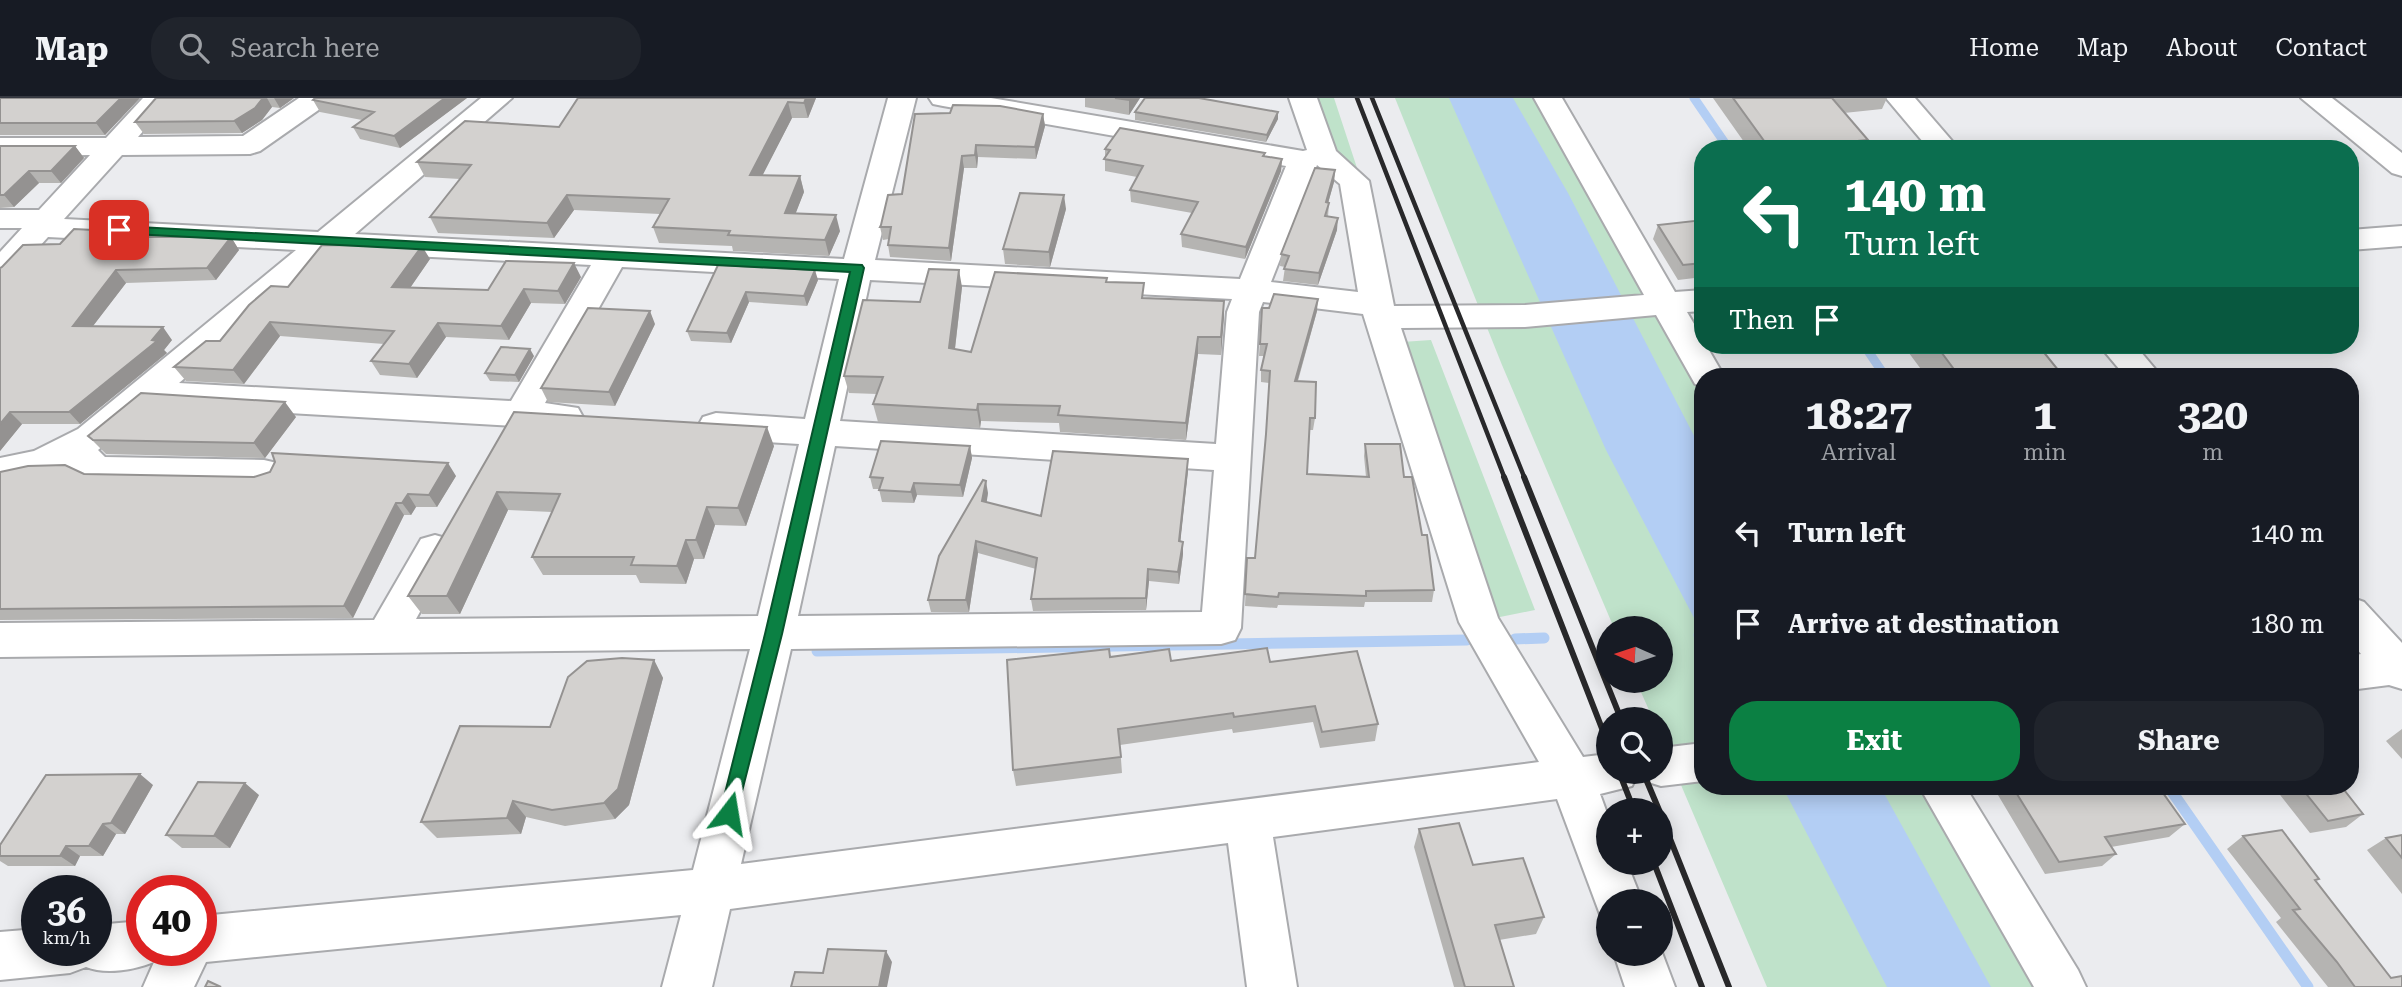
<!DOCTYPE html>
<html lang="en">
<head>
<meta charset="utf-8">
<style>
  :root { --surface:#171b24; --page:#20242c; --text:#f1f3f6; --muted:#9ea1a6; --line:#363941; --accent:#0b8043 }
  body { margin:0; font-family:"Roboto Serif",serif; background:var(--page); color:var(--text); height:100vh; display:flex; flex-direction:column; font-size:26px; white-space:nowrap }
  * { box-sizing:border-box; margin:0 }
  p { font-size:23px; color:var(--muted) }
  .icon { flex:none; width:38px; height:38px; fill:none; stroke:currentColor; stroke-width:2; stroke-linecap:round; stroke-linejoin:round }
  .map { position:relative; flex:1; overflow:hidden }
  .sheet { position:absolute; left:1694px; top:270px; width:665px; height:427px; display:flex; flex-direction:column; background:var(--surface); border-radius:28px; box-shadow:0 4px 18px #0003 }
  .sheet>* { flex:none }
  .top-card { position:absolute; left:1694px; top:42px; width:665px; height:214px; border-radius:28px; box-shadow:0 4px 18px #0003; background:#0b6e4f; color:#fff; overflow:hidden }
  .needle { width:46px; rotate:273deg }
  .fabs { position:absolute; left:1596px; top:518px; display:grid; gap:14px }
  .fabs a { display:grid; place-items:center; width:77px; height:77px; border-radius:50%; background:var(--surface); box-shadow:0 4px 18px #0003; font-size:35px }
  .speed { position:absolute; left:21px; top:777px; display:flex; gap:14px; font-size:35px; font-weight:700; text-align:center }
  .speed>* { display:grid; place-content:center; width:91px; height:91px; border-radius:50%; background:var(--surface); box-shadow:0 4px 18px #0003; line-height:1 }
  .speed small { font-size:18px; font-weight:400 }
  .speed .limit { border:10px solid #d22; background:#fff; color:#111 }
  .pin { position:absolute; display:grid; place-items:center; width:60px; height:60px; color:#fff; margin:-30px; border-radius:14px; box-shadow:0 4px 10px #0006 }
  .me { position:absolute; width:77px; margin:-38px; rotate:14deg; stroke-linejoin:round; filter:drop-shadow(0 0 5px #0008) }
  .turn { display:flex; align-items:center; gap:24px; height:147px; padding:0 35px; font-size:32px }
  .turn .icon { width:91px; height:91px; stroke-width:2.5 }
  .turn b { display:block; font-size:49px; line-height:60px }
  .then { display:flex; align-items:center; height:66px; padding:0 35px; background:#0003; gap:14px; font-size:26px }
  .eta { display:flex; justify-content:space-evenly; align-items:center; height:119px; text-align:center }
  .eta b { font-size:42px; font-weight:700; line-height:49px }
  .action { display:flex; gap:14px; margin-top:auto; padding:14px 35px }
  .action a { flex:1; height:80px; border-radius:28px; background:var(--accent); color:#fff; font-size:28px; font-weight:700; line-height:80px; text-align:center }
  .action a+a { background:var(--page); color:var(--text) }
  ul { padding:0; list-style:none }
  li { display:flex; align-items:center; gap:21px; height:91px; padding:0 35px }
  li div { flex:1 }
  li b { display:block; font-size:26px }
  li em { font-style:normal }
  header { display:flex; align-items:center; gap:42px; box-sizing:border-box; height:98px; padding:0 35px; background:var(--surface); border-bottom:2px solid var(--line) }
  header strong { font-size:33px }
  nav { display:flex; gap:38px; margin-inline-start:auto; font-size:24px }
  .search { width:490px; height:63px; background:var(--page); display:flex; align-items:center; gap:18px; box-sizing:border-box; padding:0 24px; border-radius:28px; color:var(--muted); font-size:26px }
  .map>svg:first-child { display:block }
</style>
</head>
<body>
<header>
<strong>Map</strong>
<div class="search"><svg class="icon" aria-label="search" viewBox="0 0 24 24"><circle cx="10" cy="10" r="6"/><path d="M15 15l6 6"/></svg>Search here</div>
<nav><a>Home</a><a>Map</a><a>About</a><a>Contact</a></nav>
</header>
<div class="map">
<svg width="2402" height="889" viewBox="0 0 2402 889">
  <rect width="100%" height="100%" fill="#ebecef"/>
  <path fill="#bfe2ca" d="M1305,0h29l24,73 -35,-16z
    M1395,0h153l159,278h-4v410h241l117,201h-294l-106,-249v-19h-8l-17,-38h25v-53h-47l-112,-263z
    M1431,242l104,270 -40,8 -93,-276z"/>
  <path fill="#b3cef4" d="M1449,0h64l55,95 135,260v182l-97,-185z
    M1782,688h98l111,201h-104z"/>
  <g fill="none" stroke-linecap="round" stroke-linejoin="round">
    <path stroke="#b3cef4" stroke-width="9" d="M1694,0l35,51
      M1864,247l21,31"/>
    <path stroke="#b3cef4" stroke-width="11" d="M1699,537h4
      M1515,541l29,-1
      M817,553l650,-11
      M2168,688l140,201"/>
    <defs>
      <path id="minor" d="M143,0h29l-34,39 105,-1 56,-38h32l-4,6 -67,47 -10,3 -128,1 -58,64 254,13 163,-134h31l-157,136 489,25 44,-161h28l-41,162 365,19 46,-113 -343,-60 -10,-2 -4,-6h62l312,53 4,-1 -18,-52h28l19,53 33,30 25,125 131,-1 119,-10 -110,-197h28l113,194 28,-2v21l-16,1 16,27v6h3l18,31h-21v11l-8,-3 -39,-69 -131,12 -124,1 97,290 85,139 25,-3v18h30l-6,14 -32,8 8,22v47h19l15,38h-34v19l-7,-3 -44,-118 -284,38 24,150h-50l-19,-144 -498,66 -18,78h-50l19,-72 -475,47 -12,25h-51l11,-25c-19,8 -49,13 -68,5l-16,6 -70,7v-48l37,-3v21h59v-25l46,-4v29h59v-34l492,-46 57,-221 -750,8v-34l374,-3 47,-81 14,-4 14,4 5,11 -38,69 342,-3 41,-172 -83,-5 -13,-4 -5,-9 5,-9 13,-4 89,6 34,-140 -217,-12 -77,136 33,5 5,9 -5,9 -13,3 -412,-24 -55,45 7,7 159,3 13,3 5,10 -5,10 -13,3 -168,-3 -13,-4 -14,-13 -45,15 -24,3v-26l34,-7 44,-22 218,-179 -248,-13 -37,41 -11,3v-29l22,-24h-22v-18h39l51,-55 -90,1v-18h106zM1317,67l23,19 18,108 -87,-10zM334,154l257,13 -80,136 -332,-18zM870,182l362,19 -5,13 -11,132 -376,-23zM1263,204l100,12 96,308 80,140 -798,102 50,-215 430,-5 14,-4 6,-12 18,-316zM835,348l379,24 -12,142 -404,4z
        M1886,0h29l44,51h-30z
        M2301,0h31l70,55v23l-10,-3z
        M2402,128v20l-52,4v-20z
        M2099,247h36l26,31h-36z
        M2350,499l14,5 38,41v46l-13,-4 -39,5v-34l11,-2 -11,-13z
        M1703,645v38l-42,5 -16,-5 -4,-9h20v-24z
        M1919,688h46l113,184 8,17h-52z
        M1661,852l14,37h-50l-11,-33h47z"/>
    </defs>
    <use href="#minor" stroke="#a9aaad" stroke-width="4"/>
    <use href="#minor" fill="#fff" fill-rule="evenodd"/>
    <path stroke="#28282a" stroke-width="4.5" d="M1357,0l148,381
      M1372,0l153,381"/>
    <path stroke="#28282a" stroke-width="6" d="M1504,379l104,267
      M1524,379l97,242
      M1619,674l15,38
      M1643,674l16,38
      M1661,718l68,171
      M1654,765l48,124"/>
  </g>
  <path fill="#b5b4b2" d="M0,0h140l-35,37h-105z
    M156,0h138l-14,10 -8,-1 -10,13 -20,13 -98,1 -9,-12z
    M467,0l-67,50 -40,-9 -7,-12 9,-7 -42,-8 -7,-12z
    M578,0h238l-8,20h-16l-30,57 38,1 4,16 -9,22 45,17 -11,25 -96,-5 -1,-5 -73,-3 -6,-16 7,-13 -86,-4 -20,28 -116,-5 -8,-16 30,-38 -35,-2 -8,-15 142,-35z
    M1085,0h55l-11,17 -44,-8z
    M1713,0h174l-5,11 -38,4 24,27 -4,9h-115z
    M1135,14h143v7l-12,23 -131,-22z
    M950,15l93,1 2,12 -9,33 -58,-2 -1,11h-13l-13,93 -61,-4 -2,-12 1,-6 -6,1 -3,-13 22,-33z
    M0,48h75l9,12 -23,25h-22l-25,24 -14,1z
    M1105,51l160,4v4l17,2 -1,12 -36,88 -63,-12 -1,-13 11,-21 -61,-11 -1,-12 7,-13 -32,-6z
    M1335,72l-1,12 -6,21h1l-1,14 9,13 -19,55 -35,-4 2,-14 -5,-1 1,-12z
    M1066,111l-16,58 -45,-3 -2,-15z
    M1703,122v57l-25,3 -25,-41 5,-14z
    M150,135l3,4h78l8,13 -23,30 -90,3 -33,43 79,14 -8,10 3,3 -87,71h-58l-22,27v-183l60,-24z
    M430,161l-20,29 78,2 93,-13 -16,27 -34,-1 -22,37 -63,-3 -29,41 -37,-3 -9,-14 13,-17 -104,-8 -36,48 -58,-3 -12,-14 46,-26 68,-54z
    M718,167l100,15 -11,26 -58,-4 -18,41 -40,-2 -4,-10z
    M1107,184l37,16 80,3 -3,54 -23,-1 -12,86 -126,-8 -1,-9 -78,-2 -1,7 -102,-6 -5,-18 4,-10 -28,-1 -5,-17 76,-74 42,-15 -7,62 16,3z
    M1262,210l55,3 -19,70 17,37 -2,12h-3l-3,44 59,3 -2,-21 1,-12 39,33 18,58 12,55 -2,12h-67l-1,5 -86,-2 -1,3 -32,-2 2,-48h8l11,-124 3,-51 -8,-1v-12l3,-14h-5z
    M655,226l-40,82 -67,-4 -7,-14z
    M1903,247h135l25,31h-137z
    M534,258l-15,26 -29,-1 -5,-8z
    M514,314l260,34 -28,80 -31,-1 -11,34h-10l-8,25 -46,-1 -4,-8h-93l-11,-18 20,-45 -44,-2 -48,104h-38l-14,-18z
    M296,319l-31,41 -159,-4 -18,-18z
    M970,348l2,12 -9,39 -46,-2 -3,8 -32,-1 -3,-13h-6l-3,-12z
    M1188,361v12l-8,71 3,12 -4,30 -30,-3 -3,29 -113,1 -2,-12 5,-30 -58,-16 -9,59h-38l-3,-12 60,-107 -2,9 55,14z
    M0,374l254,5 202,-1 -19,31h-21l-5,8h-7l-51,103 -353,2z
    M1110,559l61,4 99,1 108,62 -3,17 -55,7 -7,-26 -80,11 -1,-4 -112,16 2,28 -106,13 -3,-16z
    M654,562l9,18 -34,127 -14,14 -50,7 -39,-9 -5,17 -84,4 -16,-16 129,-95z
    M2402,631v30l-16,-18z
    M153,687l-28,49h-9l-13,22h-23l-5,10h-67l-8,-5v-16z
    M1999,688h159l27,38 -16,13 -58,10 5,7 -14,12 -57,8 -50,-84z
    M2273,688h68l22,28 -17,13 -36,6z
    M259,697l-29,53h-48l-16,-13z
    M1419,731l54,36 71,52 -8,17 -37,6 15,47h-60l-40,-140z
    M2402,737v59l-35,-44 19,-12z
    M2243,738l76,43 -3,2 75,97 11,9h-74l-52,-65 5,-4 -54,-69z"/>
  <path fill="#949291" d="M121,0h19l-35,37 -9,-12z
    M263,0h4l5,9 -10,13 -20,13 -8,-12z
    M274,0h20l-14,10z
    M445,0h22l-67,50 -6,-12z
    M806,0h10l-8,20 -4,-15z
    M1130,0h10l-11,17v-15z
    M788,4l4,16 -37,72 -5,-15z
    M1278,14v7l-12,23 1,-7z
    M1043,16l2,12 -9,33 -1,-12z
    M976,47l2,12 -1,11 -2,-13z
    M75,48l9,12 -23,25 -10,-12z
    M962,58l2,12 -13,93 -2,-13z
    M1282,61l-1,12 -36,88 1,-12z
    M1335,72l-1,12 -9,32 1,-12z
    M29,73l10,12 -25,24 -10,-12z
    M800,78l4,16 -14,36 -5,-15z
    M567,97l7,15 -20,28 -7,-15z
    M1064,97l2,14 -16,58 -1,-15z
    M836,117l4,16 -11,25 -4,-16z
    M1338,120l-1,12 -19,55 1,-12z
    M231,139l8,13 -23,30 -9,-12z
    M422,148l8,13 -29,42 -9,-14z
    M574,165l7,14 -16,27 -7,-13z
    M116,172l10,13 -43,56 -10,-13z
    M815,172l3,10 -11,26 -3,-10z
    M959,172l3,17 -9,78 -4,-17z
    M524,191l7,14 -22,37 -8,-14z
    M746,194l3,10 -18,41 -4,-10z
    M1318,201l-1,12 -23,82 1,-12z
    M1224,203v17l-3,37v-18z
    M650,213l5,13 -40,82 -6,-14z
    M270,224l10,14 -36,48 -11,-14z
    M438,225l8,14 -29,41 -8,-14z
    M163,229l9,13 -8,10 3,3 -87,71 -11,-12 83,-72z
    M1198,239v17l-12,86v-17z
    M530,251l4,7 -15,26 -4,-7z
    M285,304l11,15 -31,41 -11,-15z
    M978,306l3,17 -1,7 -3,-18z
    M10,314l12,12 -22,27v-27z
    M767,329l7,19 -28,80 -8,-18z
    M970,348l2,12 -9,39 -3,-12z
    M1188,361v12l-9,83v-13z
    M448,365l8,13 -19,31 -8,-12z
    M986,383l2,12 -3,21 -3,-13z
    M914,385l3,12 -3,8 -3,-11z
    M497,394l11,18 -48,104 -13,-18z
    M408,396l8,13 -5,8 -9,-12z
    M396,405l8,12 -51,103 -9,-12z
    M707,409l8,18 -11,34 -8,-19z
    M686,442l8,19 -8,25 -9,-18z
    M976,443l2,12 -9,59 -3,-12z
    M1183,444v12l-4,30 -1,-12z
    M1148,471l1,12 -3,29v-12z
    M654,562l9,18 -34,127 -14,14 -11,-16z
    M140,676l13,11 -28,49 -14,-11z
    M245,685l14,12 -29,53 -16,-12z
    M513,703l13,16 -5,17 -14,-16z
    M103,726l13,10 -13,22 -14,-10z
    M66,748l14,10 -5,10 -15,-10z
    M886,853l6,11 -5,25h-8z"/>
  <path fill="#d3d1cf" stroke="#949291" stroke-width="2" d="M0,0h121l-25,25h-96z
    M156,0h107l-8,10 -21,13 -99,1z
    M315,0h130l-51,38 -41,-9 21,-15 -61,-12z
    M578,0h228l-2,5 -16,-1 -38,73 50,1 -15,37 51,2 -11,25 -97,-5 2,-4 -77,-4 16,-28 -102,-4 -20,28 -117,-6 41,-52 -54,-3 48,-41 94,6z
    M1115,0h15l-1,2z
    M1145,0h54l79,14 -11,23 -132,-23z
    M1733,0h99l36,42 -98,9z
    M953,7l47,1 43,8 -8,33 -59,-2 -1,10 -13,1 -13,92 -61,-3 3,-18h-11l1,-2 7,-30 14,-1 13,-80 35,-1z
    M1120,30l145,25 -2,3 19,3 -36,88 -65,-13 17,-32 -68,-12 13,-24 -39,-7 6,-9 -5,-1z
    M0,48h75l-24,25h-22l-25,24h-4z
    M1315,70l20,2 -9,32 3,1 -4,13 13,2 -19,55 -35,-4 5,-13 -8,-2z
    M1020,95l44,2 -15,57 -46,-3z
    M1703,122v43l-20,2 -25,-40z
    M74,131l76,4 -3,4h84l-24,31 -91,2 -43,56 90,1 -11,13 5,1 -88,71h-59l-10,12v-156l2,-1 21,-22 37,-1z
    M322,147l100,1 -30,41 96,3 18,-29 68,2 -16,28 -34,-2 -23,37 -63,-3 -29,41 -38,-3 23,-30 -124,-9 -37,48 -59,-3 32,-26h14l29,-36 22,-19 17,1z
    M718,167l97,5 -11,26 -58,-4 -19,41 -40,-2z
    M929,171l30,1 -10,78 22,4 24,-80 112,6 -1,4 38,1 -2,15 82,3 -3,36h-23l-12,86 -128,-8 2,-9 -82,-2 -1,6 -104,-6 10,-27 -39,-1 19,-76 57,2z
    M1274,196l44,5 -23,82 21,1 -1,36h-5l-3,56 62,3 -4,-33h35l4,33h8l10,58h5l7,55 -68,1v5l-87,-3 -1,4 -33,-3 2,-36h8l11,-124 4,-63 -9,-1 6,-26h-7l2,-36h7z
    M588,210l62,3 -41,81 -68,-4z
    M1936,247h102l25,31h-104z
    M501,249l29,2 -15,26 -30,-2z
    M141,295l144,9 -31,41 -161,-3 -5,-4z
    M514,314l253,15 -29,81 -31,-1 -11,33h-10l-9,26 -46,-1 3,-8h-102l28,-63 -63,-2 -50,104h-39z
    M881,343l89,5 -10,39 -46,-2 -3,9 -32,-2 4,-12 -13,-1z
    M1053,353l135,8 -9,82 4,1 -5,30 -30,-3 -2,29 -115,1 6,-41 -61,-17 -10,59h-38l11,-44 44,-76 3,1 -4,20 59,15z
    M272,355l176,10 -19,32 -21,-1 -6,9h-6l-52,103 -344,3v-137l28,-6 37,-1 19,9 170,3 16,-5 5,-10z
    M1267,550l3,14 87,-11 21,73 -56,8 -7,-26 -81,11 -1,-4 -115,16 3,28 -108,13 -6,-110 102,-11 1,8 59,-8 2,12z
    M622,560l32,2 -36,129 -14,14 -52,7 -39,-9 -6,17 -86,4 39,-96 90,1 18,-50 19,-16z
    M140,676l-29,49 -8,1 -14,22h-23l-6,10h-60v-11l46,-70z
    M198,684l47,1 -31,53 -48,-1z
    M2012,688h146l27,38 -80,13 11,17 -57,8z
    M2300,688h41l22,28 -35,7z
    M1459,725l14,42 50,-7 21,59 -49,8 19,62h-49l-46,-158z
    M2282,732l37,49 -4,1 76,98 11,-2v11h-47l-18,-25 -44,-52 7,-1 -57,-73z
    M2402,737v23l-16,-20z
    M828,851l58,2 -7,36h-88l4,-15 28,1z
    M208,883l13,6h-16z"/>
  <path fill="#0b8043" stroke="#07532c" stroke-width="2" d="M119,128l743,39 2,3 -82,366 -47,185 -6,2 -7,-2 -2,-6 45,-179 85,-362 -736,-39 -1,-3z"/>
</svg>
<div class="fabs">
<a><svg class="needle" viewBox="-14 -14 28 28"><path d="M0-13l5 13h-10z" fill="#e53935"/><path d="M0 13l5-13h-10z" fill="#9ea1a6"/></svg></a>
<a><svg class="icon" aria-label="search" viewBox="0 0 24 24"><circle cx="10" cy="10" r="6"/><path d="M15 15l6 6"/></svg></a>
<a>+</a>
<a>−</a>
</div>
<div class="speed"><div>36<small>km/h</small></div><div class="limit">40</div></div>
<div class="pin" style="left:119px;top:132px;background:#d93025"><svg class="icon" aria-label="arrive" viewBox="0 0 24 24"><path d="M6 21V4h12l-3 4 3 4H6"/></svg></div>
<svg class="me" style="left:729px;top:715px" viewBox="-20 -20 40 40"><path d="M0-17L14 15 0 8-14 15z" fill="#0b8043" stroke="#fff" stroke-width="4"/></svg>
<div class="top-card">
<div class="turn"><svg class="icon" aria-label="left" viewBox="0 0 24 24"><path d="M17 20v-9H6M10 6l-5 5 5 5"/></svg><div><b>140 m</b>Turn left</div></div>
<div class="then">Then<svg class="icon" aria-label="arrive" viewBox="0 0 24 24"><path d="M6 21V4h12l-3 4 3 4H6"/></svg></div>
</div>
<section class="sheet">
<div class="eta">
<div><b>18:27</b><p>Arrival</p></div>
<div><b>1</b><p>min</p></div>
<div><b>320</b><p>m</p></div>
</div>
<ul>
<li><svg class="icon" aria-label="left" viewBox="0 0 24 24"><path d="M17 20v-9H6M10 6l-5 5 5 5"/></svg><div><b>Turn left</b></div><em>140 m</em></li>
<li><svg class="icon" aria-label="arrive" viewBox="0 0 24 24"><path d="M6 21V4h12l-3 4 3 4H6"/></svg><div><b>Arrive at destination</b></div><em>180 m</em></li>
</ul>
<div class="action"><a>Exit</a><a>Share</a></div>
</section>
</div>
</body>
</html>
